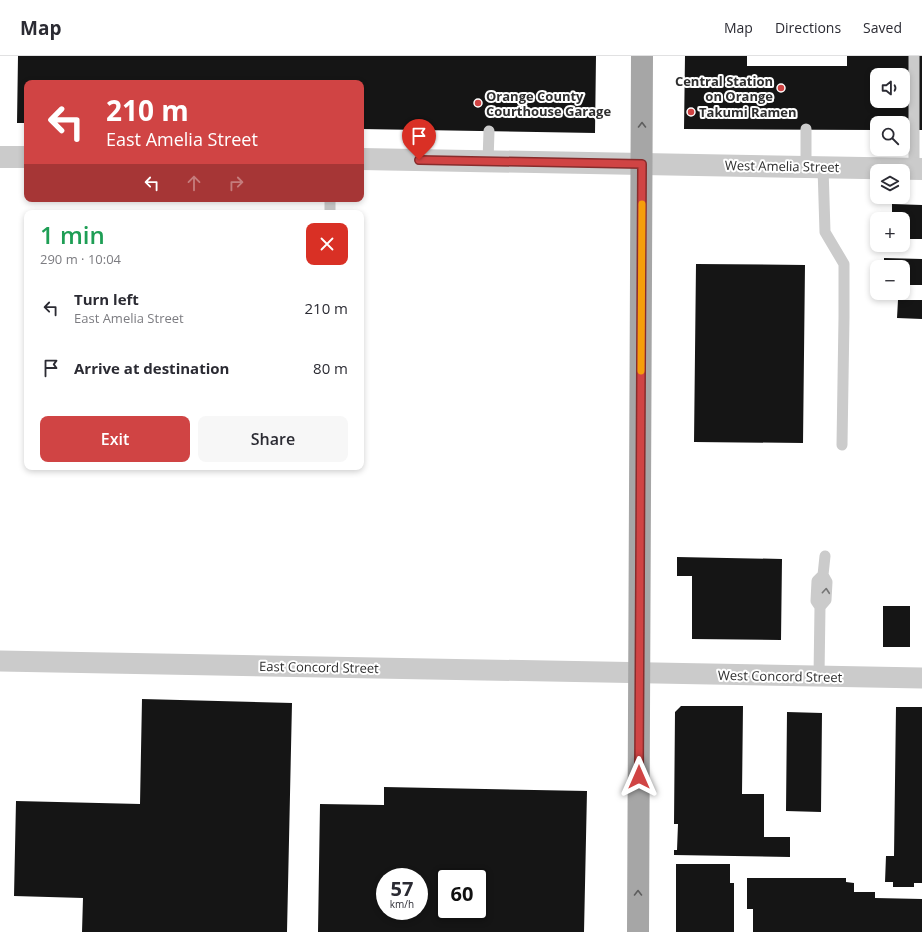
<!DOCTYPE html>
<html lang="en">
<head>
<meta charset="utf-8">
<style>
  :root { --surface:#fff; --page:#f7f7f7; --text:#2b2b33; --muted:#7c7c81; --line:#e1e1e2; --accent:#d04444 }
  body { margin:0; font-family:"Open Sans",sans-serif; background:var(--page); color:var(--text); height:100vh; display:flex; flex-direction:column; font-size:15px; white-space:nowrap }
  * { box-sizing:border-box; margin:0 }
  p { font-size:13px; color:var(--muted) }
  .icon { flex:none; width:22px; height:22px; fill:none; stroke:currentColor; stroke-width:2; stroke-linecap:round; stroke-linejoin:round }
  .map { position:relative; flex:1; overflow:hidden }
  .sheet { position:absolute; left:24px; top:154px; width:340px; height:260px; display:flex; flex-direction:column; background:var(--surface); border-radius:8px; box-shadow:0 2px 6px #0003 }
  .sheet>* { flex:none }
  .guide { position:absolute; left:24px; top:24px; width:340px; height:122px; border-radius:8px; box-shadow:0 2px 6px #0003; background:#d04444; color:#fff; overflow:hidden }
  .tools { position:absolute; left:870px; top:12px; display:grid; gap:8px }
  .tools a { display:grid; place-items:center; width:40px; height:40px; border-radius:8px; background:var(--surface); box-shadow:0 2px 6px #0003; font-size:20px }
  .speed { position:absolute; left:376px; top:812px; display:flex; gap:8px; font-size:20px; font-weight:700; text-align:center }
  .speed>* { display:grid; place-content:center; width:52px; height:52px; border-radius:50%; background:var(--surface); box-shadow:0 2px 6px #0003; line-height:1 }
  .speed small { font-size:10px; font-weight:400 }
  .speed .limit { border:2px solid #111; border-radius:6px; background:#fff; color:#111 }
  .pin { position:absolute; display:grid; place-items:center; width:34px; height:34px; color:#fff; margin:-41px -17px; border-radius:50% 50% 50% 0; rotate:-45deg; box-shadow:0 0 4px #0007 }
  .pin .icon { rotate:45deg }
  .me { position:absolute; width:44px; margin:-22px; rotate:0deg; stroke-linejoin:round; filter:drop-shadow(0 0 3px #0008) }
  .turn { display:flex; align-items:center; gap:14px; height:84px; padding:0 16px; font-size:18px }
  .turn .icon { width:52px; height:52px; stroke-width:2.5 }
  .turn b { display:block; font-size:28px; line-height:34px }
  .lanes { display:flex; align-items:center; height:38px; padding:0 16px; background:#0003; justify-content:center; gap:20px; direction:ltr }
  .lanes .off { opacity:.35 }
  .round { display:grid; place-items:center; flex:none; width:42px; height:42px; border-radius:8px; background:var(--page) }
  .overview { display:flex; align-items:center; justify-content:space-between; height:68px; padding:0 16px }
  h1 { font-size:24px; font-weight:600; line-height:30px; color:#1e9e55 }
  .primary-button { display:flex; gap:8px; margin-top:auto; padding:8px 16px }
  .primary-button a { flex:1; height:46px; border-radius:8px; background:var(--accent); color:#fff; font-size:16px; font-weight:600; line-height:46px; text-align:center }
  .primary-button a+a { background:var(--page); color:var(--text) }
  ul { padding:0; list-style:none }
  li { display:flex; align-items:center; gap:12px; height:60px; padding:0 16px }
  li div { flex:1 }
  li b { display:block; font-size:15px }
  li em { font-style:normal }
  header { display:flex; align-items:center; gap:24px; box-sizing:border-box; height:56px; padding:0 20px; background:var(--surface); border-bottom:1px solid var(--line) }
  header strong { font-size:19px }
  nav { display:flex; gap:22px; margin-inline-start:auto; font-size:14px }
  .map>svg:first-child { display:block }
</style>
</head>
<body>
<header>
<strong>Map</strong>
<nav><a>Map</a><a>Directions</a><a>Saved</a></nav>
</header>
<div class="map">
<svg width="922" height="876" viewBox="0 0 922 876">
  <rect width="100%" height="100%" fill="#fff"/>
  <path fill="#151515" fill-rule="evenodd" d="M18,0h578l-1,77 -234,-4v-46h-334v40h-10z
    M685,0h62v10h100v-10h75v74h-19v-7h-26v7l-193,-1zM877,19h26v26h-26z
    M892,148l30,1v34h-19v-20h-11z
    M884,202l38,1v26h-19v-18h-19z
    M696,208l109,1 -2,178 -109,-1z
    M898,244h24v19l-25,-1z
    M677,501l105,2 -1,81 -89,-1v-63h-15z
    M883,550h27v41h-27z
    M142,643l150,4 -5,229h-205l1,-34 -69,-2 2,-95 124,3z
    M681,650h62l-1,88h22v43h26v20l-116,-2v-5h3l1,-26h-4l1,-112z
    M896,651h26v176h-8v4h-21v-5h-8l1,-26h8z
    M787,656l35,1 -1,99 -35,-1z
    M384,731l203,4 -3,141h-266l2,-128 64,1zM385,821h34v34h-34zM445,821h34v34h-34z
    M676,808h54v19h4v49h-58z
    M747,822h99v4l8,1v9h21v6l47,1v33h-169v-23h-6z"/>
  <g fill="none" stroke-linecap="round" stroke-linejoin="round">
    <path stroke="#cbcbcb" stroke-width="11" d="M914,0v113
      M488,105l1,-30
      M806,111v-38
      M823,111l2,65 19,32v53l-2,128
      M330,143v14
      M820,551l6,-7 1,-18 -4,-7
      M819,620l1,-69 -4,-6 1,-20 6,-6 2,-19"/>
    <path stroke="#cbcbcb" stroke-width="21" d="M0,605l922,17"/>
    <path stroke="#cbcbcb" stroke-width="22" d="M0,101h27
      M361,103l561,10"/>
    <path stroke="#a6a6a6" stroke-width="22" d="M638,876l4,-876"/>
  </g>
  <defs><path id="oneway-chevron" d="M-2-3.5L2.5 0L-2 3.5" fill="none" stroke-width="1.6" stroke-linecap="round" stroke-linejoin="round"/></defs>
  <g stroke="#5e5e5e">
    <use href="#oneway-chevron" transform="translate(642 69) rotate(-90)"/>
    <use href="#oneway-chevron" transform="translate(638 837) rotate(-90)"/>
  </g>
  <use stroke="#757575" href="#oneway-chevron" transform="translate(826 535) rotate(-85)"/>
  <g fill="none" stroke-linecap="round" stroke-linejoin="round">
    <defs>
      <path id="route" d="M419,104l223,4 -3,613"/>
    </defs>
    <use href="#route" stroke="#872c2c" stroke-width="10"/>
    <use href="#route" stroke="#d04444" stroke-width="7"/>
    <path stroke="#f59e0b" stroke-width="7" d="M641,315l1,-167"/>
  </g>
  <g fill="#d04444" stroke="#fff" stroke-width="1.5">
    <circle cx="781" cy="32" r="4"/>
    <circle cx="478" cy="47" r="4"/>
    <circle cx="691" cy="56" r="4"/>
  </g>
  <g text-anchor="middle" stroke-width="4" stroke-linejoin="round" paint-order="stroke">
    <g font-size="13" font-weight="bold" fill="#2e2e2e" stroke="#fff" text-anchor="start">
      <text x="773" y="30" text-anchor="end">Central Station<tspan x="773" dy="15">on Orange</tspan></text>
      <text x="486" y="45">Orange County<tspan x="486" dy="15">Courthouse Garage</tspan></text>
      <text x="699" y="61">Takumi Ramen</text>
    </g>
    <g font-size="13" fill="#2e2e2e" stroke="#fff">
      <text transform="translate(782 110) rotate(1)" y="5">West Amelia Street</text>
      <text transform="translate(319 611) rotate(1)" y="5">East Concord Street</text>
      <text transform="translate(780 620) rotate(1)" y="5">West Concord Street</text>
    </g>
  </g>
</svg>
<div class="tools">
<a><svg class="icon" aria-label="sound" viewBox="0 0 24 24"><path d="M4 9h4l5-4v14l-5-4H4zM17 9q2 3 0 6"/></svg></a>
<a><svg class="icon" aria-label="search" viewBox="0 0 24 24"><circle cx="10" cy="10" r="6"/><path d="M15 15l6 6"/></svg></a>
<a><svg class="icon" aria-label="layers" viewBox="0 0 24 24"><path d="M12 4l9 5-9 5-9-5zM3 14l9 5 9-5"/></svg></a>
<a>+</a>
<a>−</a>
</div>
<div class="speed"><div>57<small>km/h</small></div><div class="limit">60</div></div>
<div class="pin" style="left:419px;top:104px;background:#d93025"><svg class="icon" aria-label="arrive" viewBox="0 0 24 24"><path d="M6 21V4h12l-3 4 3 4H6"/></svg></div>
<svg class="me" style="left:639px;top:721px" viewBox="-20 -20 40 40"><path d="M0-17L14 15 0 8-14 15z" fill="#d04444" stroke="#fff" stroke-width="4"/></svg>
<div class="guide">
<div class="turn"><svg class="icon" aria-label="left" viewBox="0 0 24 24"><path d="M17 20v-9H6M10 6l-5 5 5 5"/></svg><div><b>210 m</b>East Amelia Street</div></div>
<div class="lanes"><svg class="icon" aria-label="left" viewBox="0 0 24 24"><path d="M17 20v-9H6M10 6l-5 5 5 5"/></svg><svg class="icon off" aria-label="ahead" viewBox="0 0 24 24"><path d="M12 20V5M6 11l6-6 6 6"/></svg><svg class="icon off" aria-label="right" viewBox="0 0 24 24"><path d="M7 20v-9h11M14 6l5 5-5 5"/></svg></div>
</div>
<section class="sheet">
<div class="overview"><div><h1>1 min</h1><p>290 m · 10:04</p></div><a class="round" style="background:#d93025;color:#fff"><svg class="icon" aria-label="close" viewBox="0 0 24 24"><path d="M6 6l12 12M18 6L6 18"/></svg></a></div>
<ul>
<li><svg class="icon" aria-label="left" viewBox="0 0 24 24"><path d="M17 20v-9H6M10 6l-5 5 5 5"/></svg><div><b>Turn left</b><p>East Amelia Street</p></div><em>210 m</em></li>
<li><svg class="icon" aria-label="arrive" viewBox="0 0 24 24"><path d="M6 21V4h12l-3 4 3 4H6"/></svg><div><b>Arrive at destination</b></div><em>80 m</em></li>
</ul>
<div class="primary-button"><a>Exit</a><a>Share</a></div>
</section>
</div>
</body>
</html>
